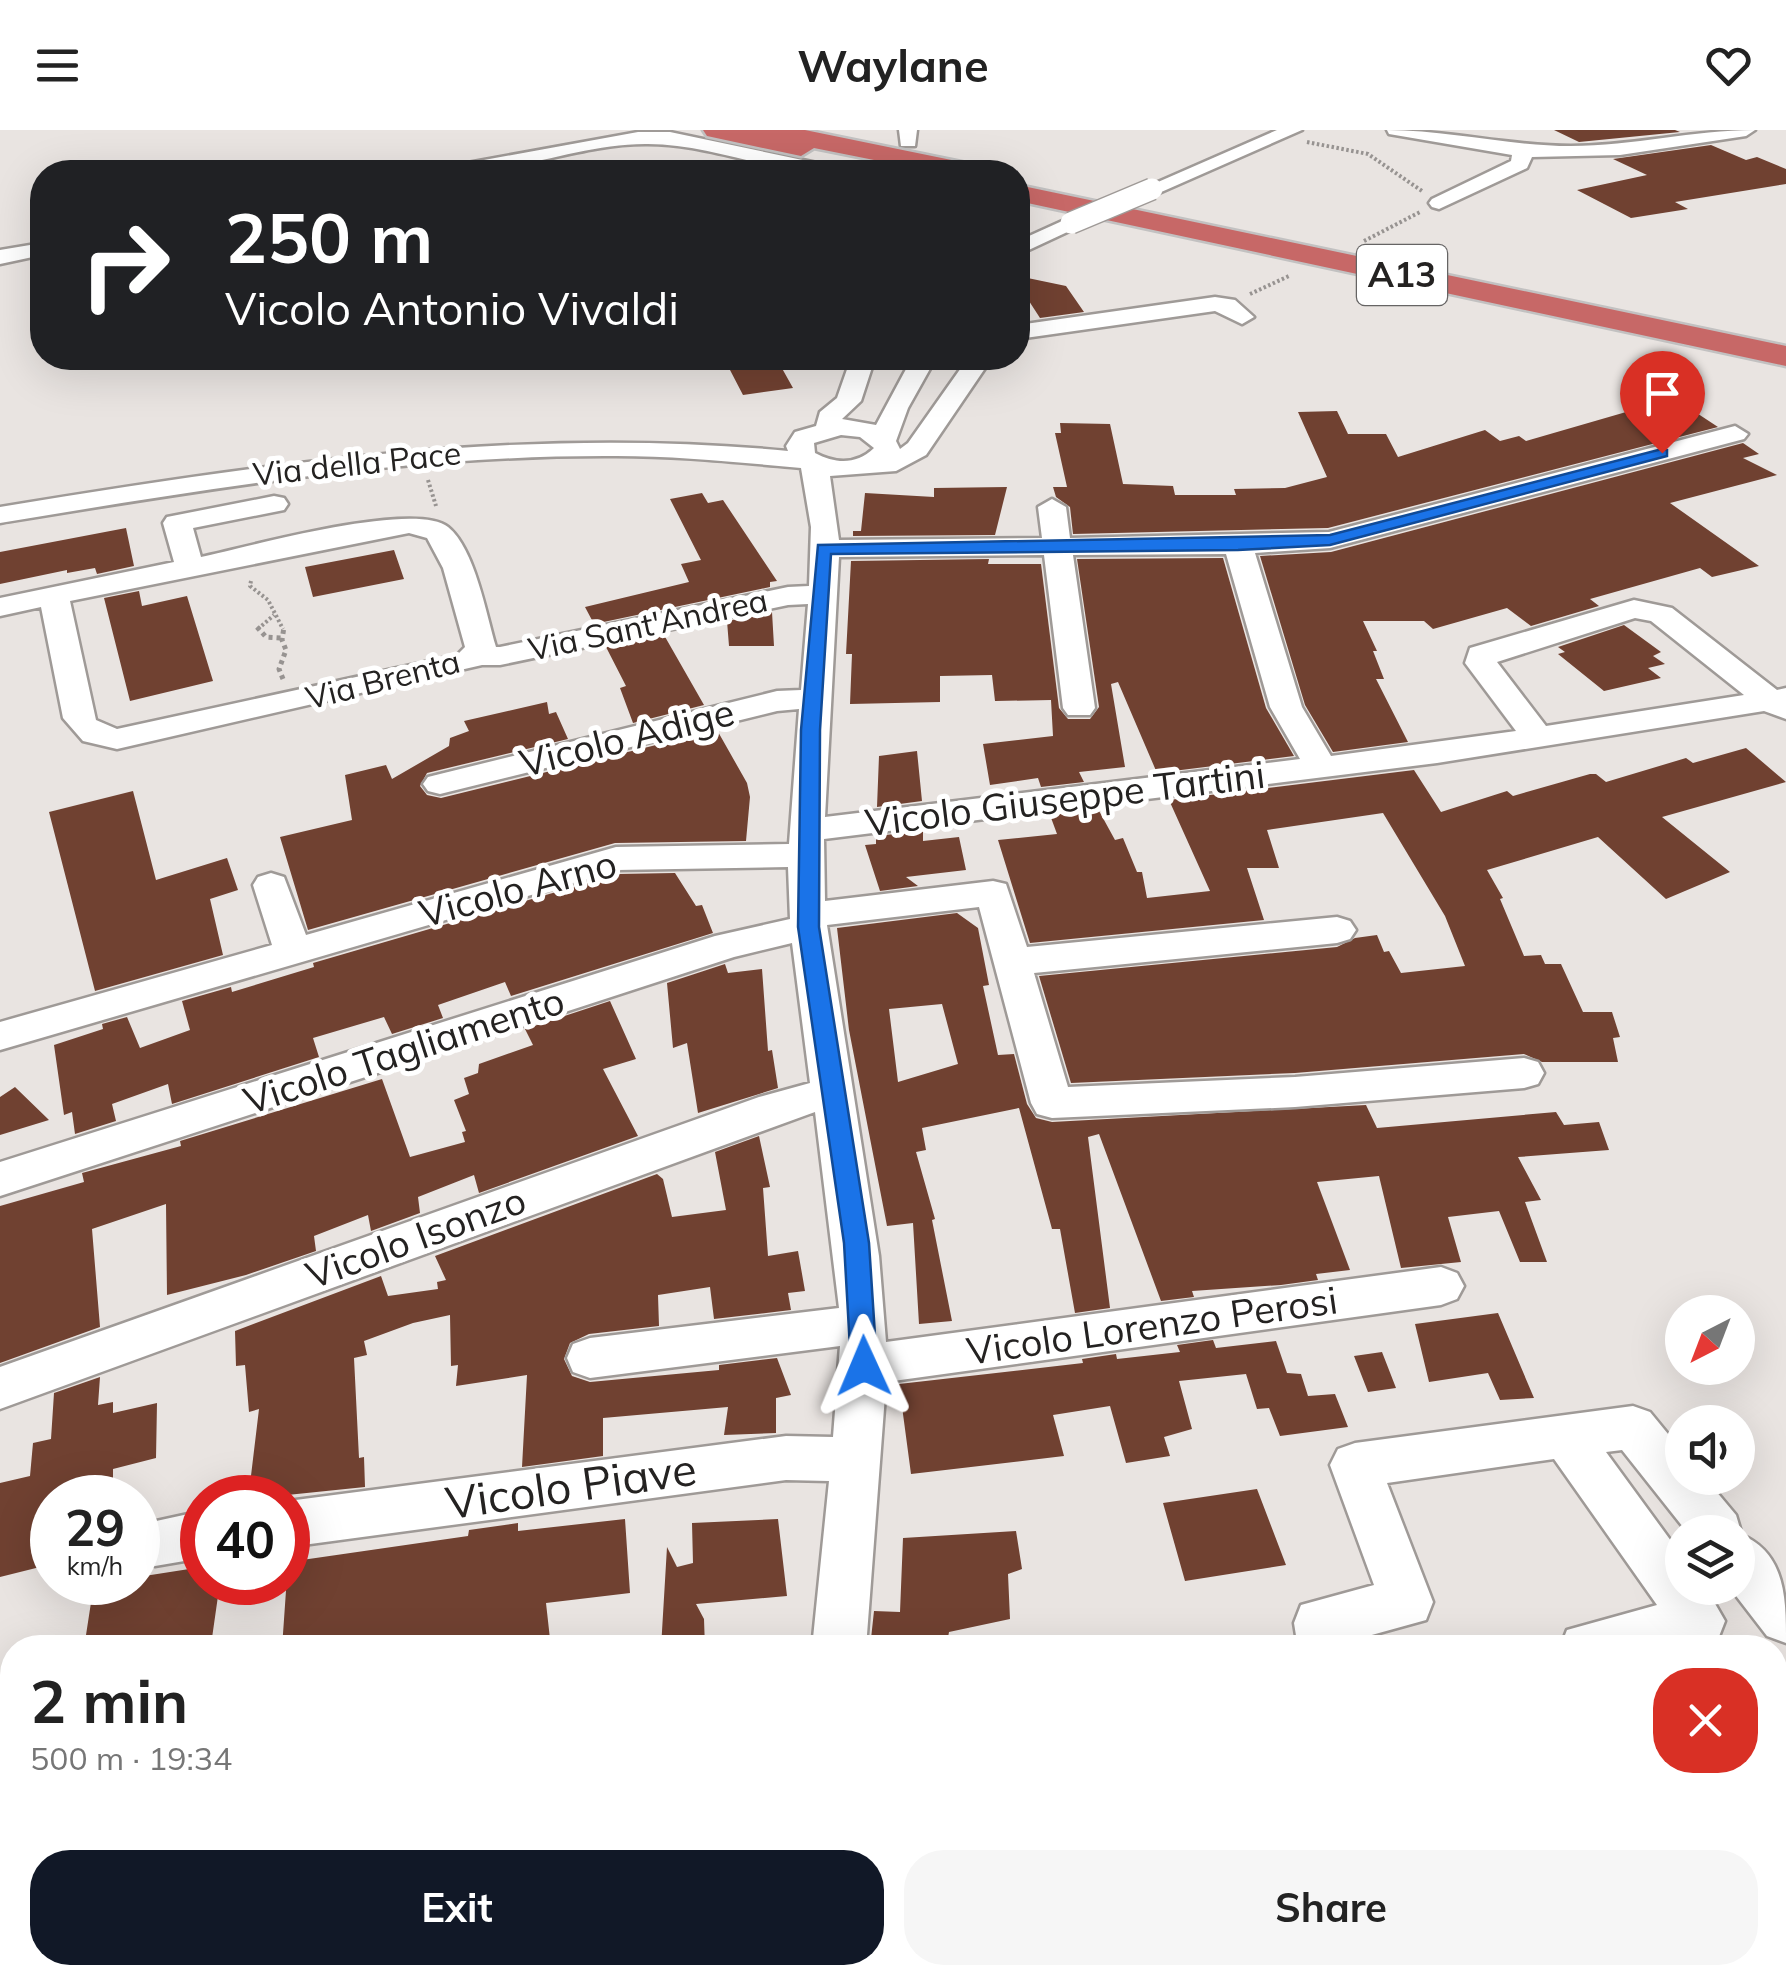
<!DOCTYPE html>
<html lang="en">
<head>
<meta charset="utf-8">
<style>
  :root { --surface:#fff; --page:#f6f6f6; --text:#222; --muted:#767676; --accent:#111827 }
  body { margin:0; font-family:Mulish,sans-serif; background:var(--page); color:var(--text); height:100vh; display:flex; flex-direction:column; font-size:38px; white-space:nowrap }
  * { box-sizing:border-box; margin:0 }
  p { font-size:32px; color:var(--muted) }
  .icon { flex:none; width:55px; height:55px; fill:none; stroke:currentColor; stroke-width:2; stroke-linecap:round; stroke-linejoin:round }
  .map { position:relative; flex:1; overflow:hidden }
  .panel { position:absolute; left:0px; top:1505px; width:1788px; height:350px; display:flex; flex-direction:column; background:var(--surface); border-radius:40px 40px 0 0; box-shadow:0 10px 40px #0002 }
  .panel>* { flex:none }
  .top-card { position:absolute; left:30px; top:30px; width:1000px; height:210px; border-radius:40px; box-shadow:0 10px 40px #0002; background:#202124; color:#fff; overflow:hidden }
  .needle { width:65px; rotate:222deg }
  .fabs { position:absolute; left:1665px; top:1165px; display:grid; gap:20px }
  .fabs a { display:grid; place-items:center; width:90px; height:90px; border-radius:50%; background:var(--surface); box-shadow:0 10px 40px #0002; font-size:50px }
  .speed { position:absolute; left:30px; top:1345px; display:flex; gap:20px; font-size:50px; font-weight:700; text-align:center }
  .speed>* { display:grid; place-content:center; width:130px; height:130px; border-radius:50%; background:var(--surface); box-shadow:0 10px 40px #0002; line-height:1 }
  .speed small { font-size:25px; font-weight:400 }
  .speed .limit { border:15px solid #d22; background:#fff; color:#111 }
  .pin { position:absolute; display:grid; place-items:center; width:85px; height:85px; color:#fff; margin:-102px -42px; border-radius:50% 50% 50% 0; rotate:-45deg; box-shadow:0 0 10px #0007 }
  .pin .icon { rotate:45deg }
  .me { position:absolute; width:110px; margin:-55px; rotate:359deg; stroke-linejoin:round; filter:drop-shadow(0 0 8px #0008) }
  .turn { display:flex; align-items:center; gap:35px; height:210px; padding:0 30px; font-size:45px }
  .turn .icon { width:130px; height:130px; stroke-width:2.5 }
  .turn b { display:block; font-size:70px; line-height:85px }
  .round { display:grid; place-items:center; flex:none; width:105px; height:105px; border-radius:40px; background:var(--page) }
  .head { display:flex; align-items:center; justify-content:space-between; height:170px; padding:0 30px }
  h1 { font-size:60px; font-weight:700; line-height:75px }
  .cta { display:flex; gap:20px; margin-top:auto; padding:20px 30px }
  .cta a { flex:1; height:115px; border-radius:40px; background:var(--accent); color:#fff; font-size:40px; font-weight:700; line-height:115px; text-align:center }
  .cta a+a { background:var(--page); color:var(--text) }
  header { display:flex; justify-content:space-between; align-items:center; height:130px; padding:0 30px; background:var(--surface); font-size:45px; font-weight:700 }
  .map>svg:first-child { display:block }
</style>
</head>
<body>
<header><svg class="icon" aria-label="menu" viewBox="0 0 24 24"><path d="M4 6h16M4 12h16M4 18h16"/></svg>Waylane<svg class="icon" aria-label="heart" viewBox="0 0 24 24"><path d="M12 20l-8-8c-3-5 5-10 8-4 3-6 11-1 8 4z"/></svg></header>
<div class="map">
<svg width="1786" height="1855" viewBox="0 0 1786 1855">
  <rect width="100%" height="100%" fill="#e9e4e1"/>
  <path fill="#704131" fill-rule="evenodd" d="M1554,0h121l5,2 -101,10z
    M1711,15l35,15 11,-3 29,12v15l-111,18 13,7 -57,9 -54,-28 70,-15 -34,-16z
    M1018,146l48,10 18,26 -44,6 -22,-34z
    M779,233l14,25 -50,7 -13,-25z
    M1680,272l38,25 -390,101 -255,6 -3,-27 -14,-10 -3,-10h14l-12,-54h6l-1,-10 50,1 13,60 50,2 2,9h61l-2,-6 51,-1 42,-11 -29,-65 39,-1 11,23h38l12,23 87,-27 15,11 19,-5 7,5 107,-31 5,2z
    M1743,313l16,11 -16,4 34,17 -107,28 89,63 -47,11 -12,-9 -110,31 9,7 -68,20 -24,-18 -74,21 -9,-8h-61l14,30h-4l11,28h-8l32,63 -75,10 -28,-47 -45,-149 71,-4z
    M1007,357l-12,48 -142,1v-5h8l4,-38 69,4v-9z
    M702,363l6,10 15,-3 54,81 -7,1v5l-176,37 -9,-17 104,-25 -8,-18 20,-4 -31,-61z
    M126,398l8,38 -37,8 -2,-6 -28,5v-3l-67,14v-32z
    M394,420l10,29 -91,18 -8,-30z
    M1223,428l43,150 28,48 -137,17 -39,-91 -7,2 14,83 -46,5 5,10 -43,5 -3,-9 -48,7 -7,-41 70,-8 -2,-36 -56,1 -3,-26 -52,1v26l-90,2 2,-50h-6l5,-93 138,-2 -1,5h53l18,144 9,11h22l9,-12 -22,-148z
    M139,461l3,15 45,-10 26,85 -83,20 -26,-103z
    M772,482l2,34h-45l-2,-25z
    M1624,495l37,27 -8,4 12,8 -17,4 13,10 -57,13 -46,-37 7,-2 -7,-5z
    M664,505l40,70 -71,18 -13,-35 6,-2 -20,-39z
    M547,572l2,12 7,-2 12,27 -141,34 -7,13 7,9 14,3 276,-68 30,53 3,14 -4,44 -131,2 -307,87 -28,-93 72,-17 -7,-45 41,-10 6,14 57,-33 1,-8 19,-7 -5,-10z
    M1746,618l40,34 -124,35 68,55 -64,27 -68,-62 -111,33 16,28 -3,1 24,57 17,-1 4,9h16l22,48h29l8,25 -7,1 5,24h-76l-18,-8 -229,19 -224,10 -32,-107 298,-29 18,-9 22,-3 7,17 5,-1 12,22 64,-7 -20,-50 -62,-103 -116,17 12,38h-32l17,52 -234,23 -32,-103 59,-6 -7,-19 48,-6 17,31 8,-2 14,34h5l5,26 63,-7 -41,-91 245,-30 27,42 66,-21 6,5 77,-22h6l10,8 80,-24 7,5z
    M917,621l5,50 -45,6 2,-51z
    M133,661l23,89 71,-22 11,32 -28,9 13,56 -128,36 -46,-179z
    M923,701v10l36,-4 7,33 -60,7 12,9 -38,5 -15,-46 11,-1v-8z
    M675,743l21,33 6,-1 11,28 -202,63 -6,-14 -67,23 5,13 -51,16 -8,-17 -71,21 6,19 -147,47 -4,-20 -56,20 4,17 -41,13 -3,-22 -8,3 -10,-70 49,-16 -1,-5 25,-7 13,31 50,-18 -8,-29 49,-14 1,5 82,-25 -1,-4 305,-89z
    M957,783l21,15 11,57 -6,1 15,69 16,-1 13,50 9,14 16,4 314,-17 11,23 179,-16 8,13 35,-3 10,28 -91,7 23,43 -16,2 22,60h-27l-21,-51 -51,6 13,45 -60,6 -22,-92 -62,6 33,88 -34,4 2,6 -37,5 -89,6 2,6 -33,4 -62,-167 -11,3 22,171 -35,5 -15,-84h-8l-33,-121 -97,20 4,22 -10,2 19,67 -3,1 20,101 -33,3 -6,-101 -26,3 -38,-196 -12,-102zM942,874l16,60 -60,18 -9,-73z
    M725,834l3,9 34,-4 6,82 4,-1 6,38 -80,25 -11,-70 -14,5 -6,-65z
    M610,871l26,58 -33,10 35,67 -159,57 -5,-18 -56,22 2,16 -49,18 -3,-16 -54,21 2,15 -70,24 -79,20 -1,-91 -74,25 8,98 -100,36v-157l84,-24 -2,-9 99,-27 -1,-5 202,-62 28,78 55,-15 -3,-10 4,-1 -12,-31 15,-6 -5,-16 14,-5 1,-9 54,-19 -8,-16z
    M15,957l34,33 -49,15v-38z
    M759,1006l11,51 -7,1 5,68 30,-5 7,40 -17,2 3,17 -77,9 -4,-32 -52,8 1,31 -70,8 -19,9 -6,16 8,17 18,6 129,-12v-5l58,-7 14,37 -15,3v35l-52,2 4,-28 -125,11v38l-81,11 5,-92 -71,11 2,-21 -7,1 -1,-51 -37,8 -49,18 3,14 -13,3 5,100 5,-1 1,30 -107,11 -2,-16 -6,2 9,-75 -10,3 -4,-47 -9,1 -1,-35 146,-55 7,20 50,-7 -1,-7 9,-2 -11,-24 222,-82 6,5 9,38 54,-7 -11,-58z
    M1498,1183l36,85 -34,2 -12,-27 -59,9 -14,-58z
    M1213,1210l3,8 60,-7 11,32 14,1 7,22 27,-2 13,33 -68,9 -11,-28 -12,1 -11,-35 -67,7 13,48 -28,8 6,19 -44,7 -16,-57 -57,9 11,41 -153,18 -12,-90 184,-21 -1,-4 34,-5 1,5 63,-7 -3,-7z
    M1382,1222l14,36 -28,4 -14,-36z
    M100,1247l-2,28 15,-3v11l44,-10 -1,55 -43,11v12l-11,3v14h-50v66l-52,13v-94l30,-7 3,-33 18,-4 3,-46z
    M1257,1359l29,76 -101,16 -22,-78z
    M625,1389l5,74 -84,10 5,45h-215l-1,-11 -53,11 6,-86 180,-26 1,-6 49,-7v8z
    M778,1389l9,77 -91,8 8,15 1,29h-44l6,-101 10,20 16,-4 -1,-40z
    M1016,1401l6,38 -14,5 2,45 -61,13 -3,16h-76l4,-37 26,1 3,-74z
    M202,1437v15h18l-9,63 -127,3 8,-52 16,-3 2,-11h28v-5z"/>
  <g fill="none" stroke-linecap="round" stroke-linejoin="round">
    <defs>
      <path id="minor" d="M899,0h18l-2,16h-14z
        M1277,0h25l-143,63 -7,2 -10,-6z
        M1387,0c61,0 122,16 184,16 62,0 122,-16 184,-16l-9,6 -126,19 -88,2 -5,11 -88,41 -7,-2 -3,-4 3,-4 79,-38 1,-6 -123,-21z
        M638,2h32l161,34 10,6c-66,4 -130,-29 -196,-28 -69,0 -135,33 -204,28l10,-6z
        M1071,87l11,6 -4,4 -60,28v-14z
        M42,113v12l-42,9v-14z
        M1215,167l20,3 19,17 -12,7 -27,-13 -197,28v-14z
        M851,228h24l-14,43 -19,18 34,6 36,-67h24l-28,50 -12,33 4,8 8,-6 60,-85h24l-66,97 -30,16 -66,5 9,64 203,-2 -4,-31 14,-8 14,8 4,31 259,-6 406,-106 13,8 -4,5 -414,109 -75,5 47,154 29,49 185,-25 -51,-68 5,-15 164,-48 38,8 105,82 9,-2v31l-22,-8 -327,52 -613,76 1,62 168,-20 13,3 21,63 310,-30 13,4 6,9 -6,9 -13,4 -303,30 34,114 227,-10 229,-19 14,4 6,11 -6,11 -14,4 -229,19 -243,11 -15,-4 -6,-11 -52,-196 -152,18 52,331 7,86 555,-75 16,6 7,13 -7,13 -16,6 -555,77 -20,266h-54l17,-167 -43,-1 -498,67v-46l498,-65 47,1 7,-91 -250,32 -17,-6 -6,-14 6,-14 17,-6 249,-30 -24,-196 -815,297v-42l759,-270 51,-14 -18,-140 -58,14 -734,239v-34l715,-226 75,-17 -2,-52 -171,3 -617,180v-28l272,-77 -19,-60 5,-8 13,-4 13,4 22,58 310,-88 173,-3 10,-135 -22,2 -337,83 -12,-3 -5,-7 5,-7 12,-3 337,-83 24,-1 7,-86 -20,1 -288,60h-18l-365,84 -34,-8 -20,-23 -22,-111 -41,9v-18l174,-36 -11,-39 4,-6 107,-21 10,2 4,6 -4,6 -91,18 8,29c46,-10 214,-57 247,-30 27,22 38,87 48,120h4l288,-60 21,-1 2,-59 -10,-59c-66,-6 -131,-13 -197,-12 -203,0 -404,34 -604,67v-16c262,-43 522,-82 788,-56l-2,-5 9,-14 21,-6 4,-14 17,-14zM841,305l19,2 14,11c-18,17 -38,16 -59,5l-1,-10zM409,403l18,5 16,30 22,79 -8,8 -340,74 -21,-9 -26,-119zM1226,424l44,153 30,52 -475,58 14,-260 205,-2 19,153 5,7h22l5,-7 -22,-153zM1635,488l16,3 93,74 -198,31 -49,-64z
        M1633,1276l17,6 32,39v27h23l31,37 6,20c44,19 44,64 44,108l-19,-7 -37,-48h8v-56h-51l-65,-82 -16,2 76,104v32h24l19,33 -7,18 -23,9h-135l7,-18 90,-25 -103,-146 -167,24 46,119 -7,18 -76,21 2,7h-54l-4,-25 7,-18 73,-20 -44,-120 8,-16 17,-6z
        M202,1381v47l-47,8 -17,-7v-34z
        M781,1842h60v13h-62z
        M1270,1842h60l3,13h-62z"/>
      <path id="highway" d="M703,0h102l166,34 14,8h-51l-120,-24 -13,8 -94,-20z
        M1018,55l768,161v20l-768,-165z"/>
    </defs>
    <use href="#minor" stroke="#9f9a97" stroke-width="5"/>
    <use href="#highway" stroke="#c2c1c1" stroke-width="5"/>
    <path stroke="#979391" stroke-width="4" stroke-dasharray="2.5 2.5" stroke-linecap="butt" d="M1307,12l61,12 54,37
      M1364,111l56,-29
      M1250,164l39,-18
      M428,350l8,26
      M251,451l-1,5 18,14 15,29
      M258,499l16,-14"/>
    <path stroke="#979391" stroke-width="5" stroke-dasharray="4 4" stroke-linecap="butt" d="M257,497l9,10 16,1
      M283,549l-4,-10 7,-19 -4,-10 2,-13"/>
    <path stroke="#979391" stroke-width="9" stroke-dasharray="6 6" stroke-linecap="butt" d="M1775,1821l11,10
      M1622,1842l13,13
      M1587,1855l10,-13
      M1767,1855l19,-24"/>
    <use href="#minor" fill="#fff" fill-rule="evenodd"/>
    <use href="#highway" fill="#c76867" fill-rule="evenodd"/>
    <defs>
      <path id="minor-bridge" d="M1071,93l81,-34"/>
    </defs>
    <use href="#minor-bridge" stroke="#9f9a97" stroke-width="24" stroke-linecap="butt"/>
    <use href="#minor-bridge" stroke="#fff" stroke-width="21"/>
  </g>
  <path fill="#1a73e8" stroke="#114b97" stroke-width="2.5" d="M1662,319l5,1v6l-337,89 -92,5 -407,4 -11,176 -1,197 50,316 8,123 -4,8 -9,3 -9,-3 -4,-8 -7,-123 -46,-316 3,-197 17,-185 512,-10z"/>
  <g text-anchor="middle" stroke-width="10" stroke-linejoin="round" paint-order="stroke">
    <g font-size="32" fill="#242221" stroke="#fff">
      <text transform="translate(357 334) rotate(-6)" y="11">Via della Pace</text>
      <text transform="translate(648 495) rotate(-12)" y="11">Via Sant'Andrea</text>
      <text transform="translate(383 550) rotate(-14)" y="11">Via Brenta</text>
    </g>
    <rect fill="#fff" stroke="#666464" stroke-width="2.5" x="1357" y="115" width="90" height="60" rx="8"/>
    <g font-size="35" font-weight="bold" fill="#242221">
      <text x="1402" y="157">A13</text>
    </g>
    <g font-size="38" fill="#242221" stroke="#fff">
      <text transform="translate(627 608) rotate(-14)" y="13">Vicolo Adige</text>
      <text transform="translate(1065 669) rotate(-7)" y="13">Vicolo Giuseppe Tartini</text>
      <text transform="translate(518 759) rotate(-15)" y="13">Vicolo Arno</text>
      <text transform="translate(404 921) rotate(-18)" y="13">Vicolo Tagliamento</text>
      <text transform="translate(416 1108) rotate(-20)" y="13">Vicolo Isonzo</text>
      <text transform="translate(1152 1196) rotate(-8)" y="13">Vicolo Lorenzo Perosi</text>
    </g>
    <g font-size="45" fill="#242221" stroke="#fff">
      <text transform="translate(571 1356) rotate(-8)" y="16">Vicolo Piave</text>
    </g>
  </g>
</svg>
<div class="fabs">
<a><svg class="needle" viewBox="-14 -14 28 28"><path d="M0-13l5 13h-10z" fill="#e53935"/><path d="M0 13l5-13h-10z" fill="#767676"/></svg></a>
<a><svg class="icon" aria-label="sound" viewBox="0 0 24 24"><path d="M4 9h4l5-4v14l-5-4H4zM17 9q2 3 0 6"/></svg></a>
<a><svg class="icon" aria-label="layers" viewBox="0 0 24 24"><path d="M12 4l9 5-9 5-9-5zM3 14l9 5 9-5"/></svg></a>
</div>
<div class="speed"><div>29<small>km/h</small></div><div class="limit">40</div></div>
<div class="pin" style="left:1662px;top:323px;background:#d93025"><svg class="icon" aria-label="arrive" viewBox="0 0 24 24"><path d="M6 21V4h12l-3 4 3 4H6"/></svg></div>
<svg class="me" style="left:864px;top:1236px" viewBox="-20 -20 40 40"><path d="M0-17L14 15 0 8-14 15z" fill="#1a73e8" stroke="#fff" stroke-width="4"/></svg>
<div class="top-card">
<div class="turn"><svg class="icon" aria-label="right" viewBox="0 0 24 24"><path d="M7 20v-9h11M14 6l5 5-5 5"/></svg><div><b>250 m</b>Vicolo Antonio Vivaldi</div></div>
</div>
<section class="panel">
<div class="head"><div><h1>2 min</h1><p>500 m · 19:34</p></div><a class="round" style="background:#d93025;color:#fff"><svg class="icon" aria-label="close" viewBox="0 0 24 24"><path d="M6 6l12 12M18 6L6 18"/></svg></a></div>
<div class="cta"><a>Exit</a><a>Share</a></div>
</section>
</div>
</body>
</html>
